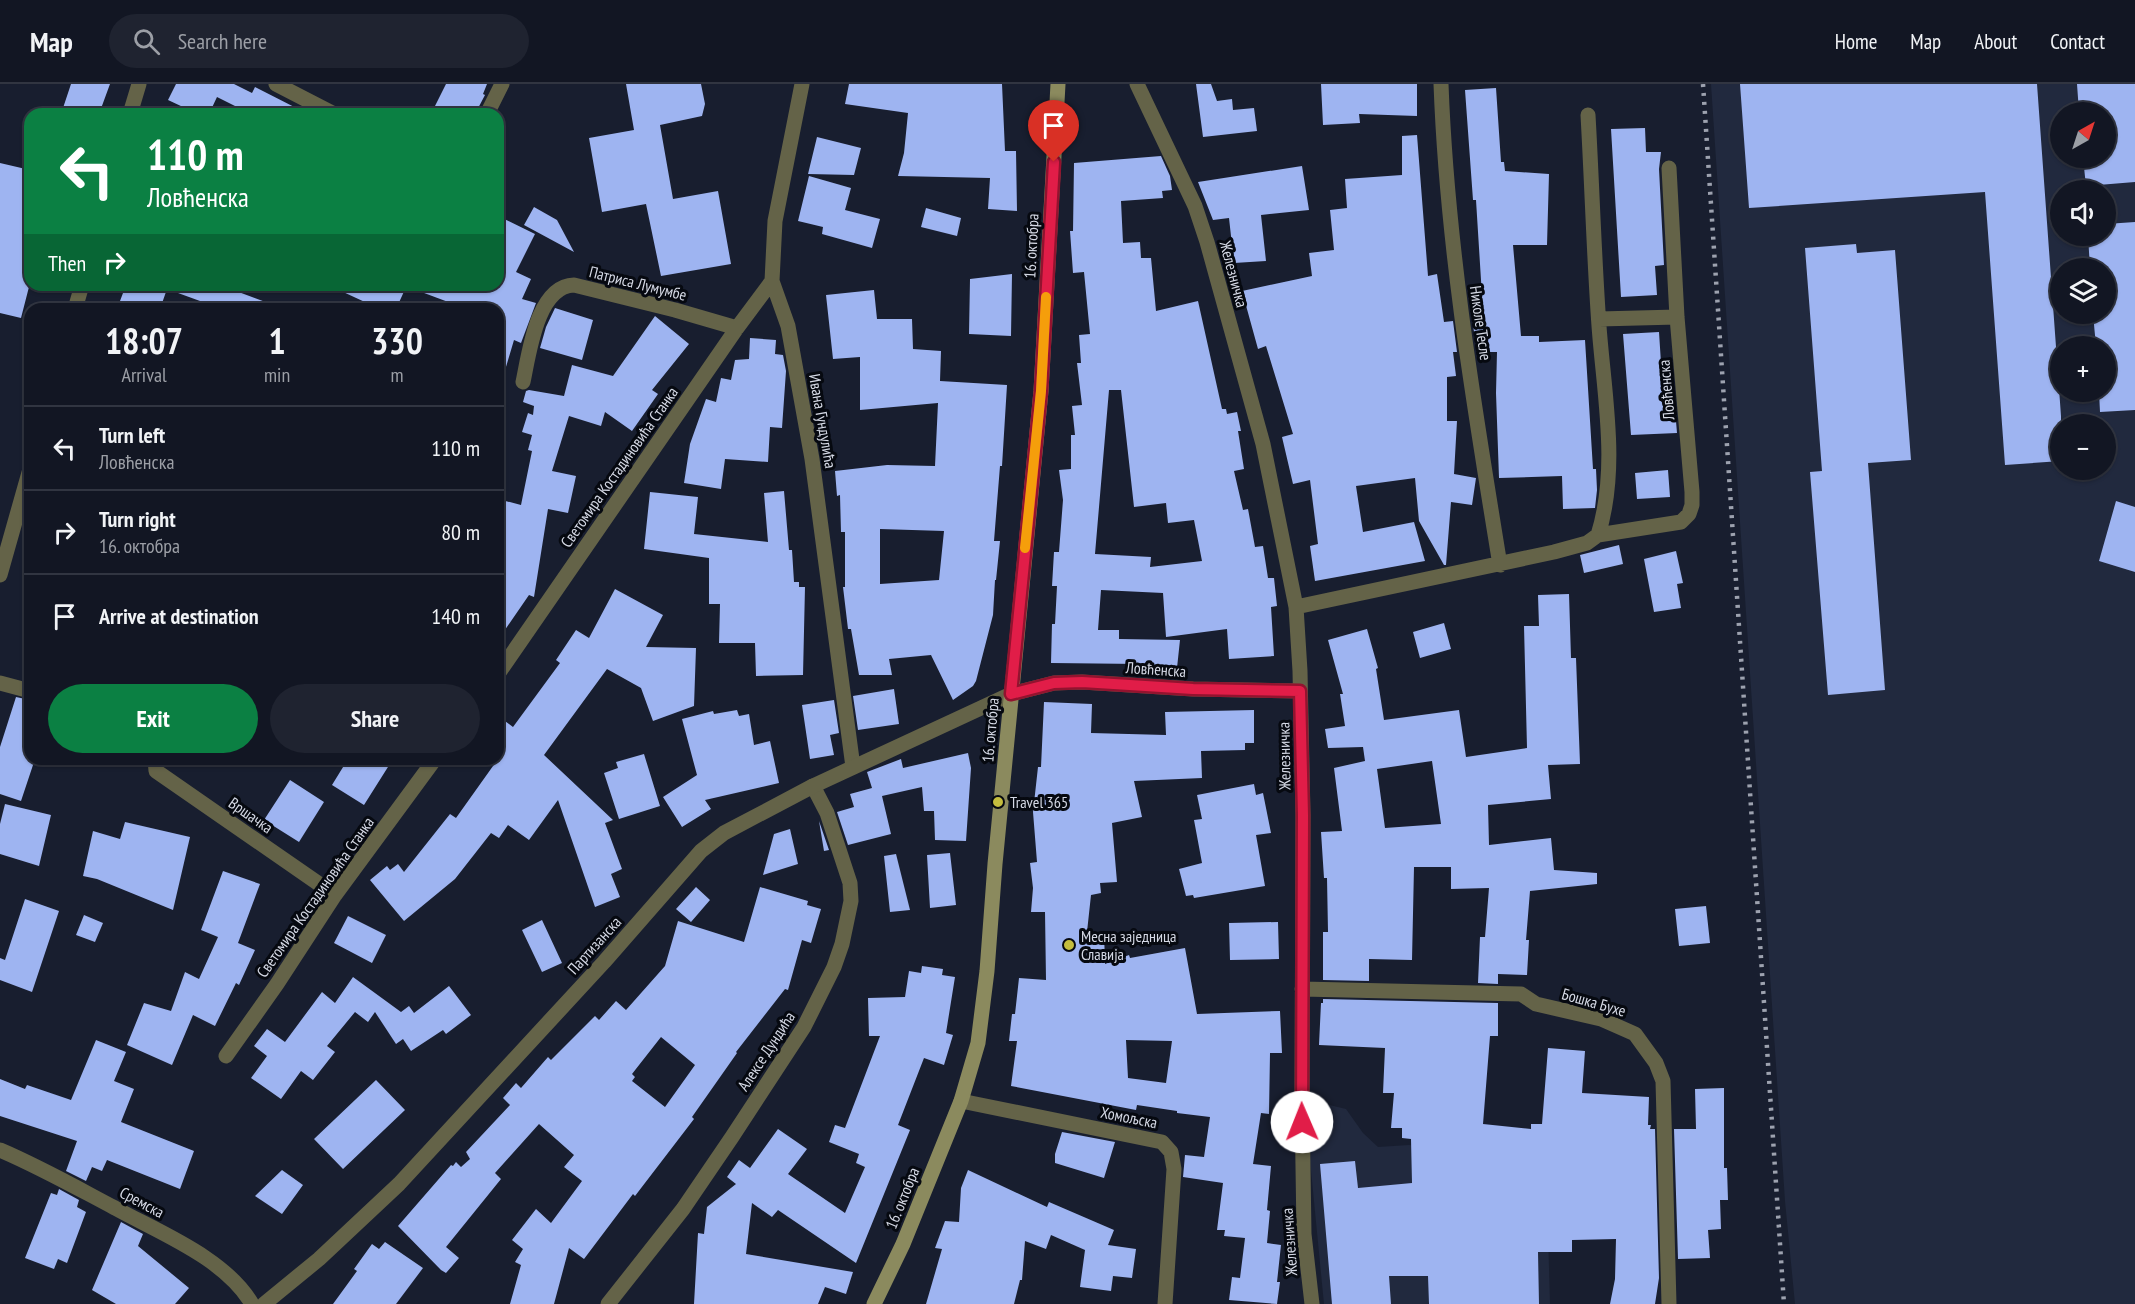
<!DOCTYPE html>
<html lang="en">
<head>
<meta charset="utf-8">
<style>
  :root { --surface:#121623; --page:#1f2330; --text:#f1f3f6; --muted:#9c9fa6; --line:#313541; --accent:#0b8043 }
  body { margin:0; font-family:"PT Sans Narrow",sans-serif; background:var(--page); color:var(--text); height:100vh; display:flex; flex-direction:column; font-size:22px; white-space:nowrap }
  * { box-sizing:border-box; margin:0 }
  p { font-size:20px; color:var(--muted) }
  .icon { flex:none; width:33px; height:33px; fill:none; stroke:currentColor; stroke-width:2; stroke-linecap:round; stroke-linejoin:round }
  .map { position:relative; flex:1; overflow:hidden }
  .side { position:absolute; left:24px; top:219px; width:480px; height:462px; display:flex; flex-direction:column; background:var(--surface); border-radius:18px; box-shadow:0 2px 4px #0004,0 0 0 2px var(--line) }
  .side>* { flex:none }
  .banner { position:absolute; left:24px; top:24px; width:480px; height:183px; border-radius:18px; box-shadow:0 2px 4px #0004,0 0 0 2px var(--line); background:#0b8043; color:#fff; overflow:hidden }
  .needle { width:39px; rotate:39deg }
  .tools { position:absolute; left:2050px; top:18px; display:grid; gap:12px }
  .tools a { display:grid; place-items:center; width:66px; height:66px; border-radius:50%; background:var(--surface); box-shadow:0 2px 4px #0004,0 0 0 2px var(--line); font-size:30px }
  .pin { position:absolute; display:grid; place-items:center; width:51px; height:51px; color:#fff; margin:-62px -26px; border-radius:50% 50% 50% 0; rotate:-45deg; box-shadow:0 0 6px #0007 }
  .pin .icon { rotate:45deg }
  .me { position:absolute; width:66px; margin:-33px; rotate:359deg; stroke-linejoin:round; filter:drop-shadow(0 0 4px #0008) }
  .turn { display:flex; align-items:center; gap:21px; height:126px; padding:0 24px; font-size:27px }
  .turn .icon { width:78px; height:78px; stroke-width:2.5 }
  .turn b { display:block; font-size:42px; line-height:51px }
  .then { display:flex; align-items:center; height:57px; padding:0 24px; background:#0003; gap:12px; font-size:22px }
  .eta { display:flex; justify-content:space-evenly; align-items:center; height:102px; text-align:center }
  .eta b { font-size:36px; font-weight:600; line-height:42px }
  .action { display:flex; gap:12px; margin-top:auto; padding:12px 24px }
  .action a { flex:1; height:69px; border-radius:36px; background:var(--accent); color:#fff; font-size:24px; font-weight:600; line-height:69px; text-align:center }
  .action a+a { background:var(--page); color:var(--text) }
  ul { padding:0; list-style:none }
  li { display:flex; align-items:center; gap:18px; height:84px; padding:0 24px; border-top:2px solid var(--line) }
  li div { flex:1 }
  li b { display:block; font-size:22px }
  li em { font-style:normal }
  header { display:flex; align-items:center; gap:36px; box-sizing:border-box; height:84px; padding:0 30px; background:var(--surface); border-bottom:2px solid var(--line) }
  header strong { font-size:28px }
  nav { display:flex; gap:33px; margin-inline-start:auto; font-size:21px }
  .search { width:420px; height:54px; background:var(--page); display:flex; align-items:center; gap:15px; box-sizing:border-box; padding:0 21px; border-radius:33px; color:var(--muted); font-size:22px }
  .map>svg:first-child { display:block }
</style>
</head>
<body>
<header>
<strong>Map</strong>
<div class="search"><svg class="icon" aria-label="search" viewBox="0 0 24 24"><circle cx="10" cy="10" r="6"/><path d="M15 15l6 6"/></svg>Search here</div>
<nav><a>Home</a><a>Map</a><a>About</a><a>Contact</a></nav>
</header>
<div class="map">
<svg width="2135" height="1220" viewBox="0 0 2135 1220">
  <rect width="100%" height="100%" fill="#181e2f"/>
  <path fill="#21293e" fill-rule="evenodd" d="M1711,0h424v1220h-340l-10,-103zM2061,28h45v46h-45zM2061,106h45v46h-45zM2061,184h45v46h-45zM2061,262h45v46h-45zM2061,340h45v46h-45z
    M1313,1017l33,8 17,24 15,14 31,-2 137,14 4,145h-226l-14,-144z"/>
  <path fill="#9eb4f1" fill-rule="evenodd" d="M71,0h39l-11,30h-38z
    M176,0h58l18,9 3,-6 53,27h-67l2,-4 -26,-13 -8,17h-11l-30,-14z
    M446,0h41l-4,10 2,1 -10,19h-44z
    M626,0h75l4,20 -3,12 -42,9 13,74 45,-8 13,73 -70,12 -15,-72 -44,8 -13,-74 45,-8z
    M849,0h153l3,67h11l1,60 -29,-2 2,-31 -92,-2 6,-23 4,-40 -63,-9z
    M1196,0h15l6,17 15,-2 1,11 21,-2 3,23 -54,6z
    M1321,0h96v32l-58,-2 1,9 -37,2z
    M1740,0h297l24,332v45l-56,4 -20,-273 -236,16z
    M2077,0h58v98l-49,4 -3,-28h23v-46h-27z
    M1496,4l5,74h3l1,9 44,3 -2,71h-34l8,91h18v6l46,-2 8,129h3l1,21 -2,18 -32,1 -1,-33 -63,2 -3,-85 1,-41h-20l-5,-34 9,-1 -1,-21h2l-6,-96h-3l-8,-110z
    M1645,44l1,24h15l-2,17 5,96 -9,1 2,29 -36,2 -10,-168z
    M1417,51l11,141 9,-2 7,48 9,-1 4,31h-4l3,24 -9,1v44h10l-3,53 22,4 -4,27 -21,-3 -5,63h-2l-25,-44 -4,-43 -59,8 7,46 51,-10 11,39 -110,20 -5,-35 8,-2 -8,-64 -17,4 -11,-47 11,-3 -27,-88 -8,3 -16,-58 70,-15 -3,-23 25,-3 -4,-40 17,-2 -2,-29 57,-4v-39z
    M817,53l44,11 -7,27 -46,-1z
    M1161,72l9,20 2,14 -10,1 1,7 -42,3 2,42 17,-1 1,16h10l5,53 42,-10 24,108h4l1,5 10,-2 4,19h-3l6,38 -10,2 9,39 5,-1 7,38 8,-1 5,32h6l3,28 -6,1 3,49 -45,3 -2,-30 -61,8 -3,-44 -62,-3 -3,40h21v9l61,1 -3,28 -36,-4 -90,-1 1,-39h3l2,-38h-5l2,-34h5l4,-52 -4,-30 12,-1v-34h4l-3,-29 10,-1 -5,-42h4l-2,-28 11,-1 -6,-62 -11,1 -3,-42h3l1,-68zM1109,306h12l13,117 32,-4 2,20 26,-3 8,41 -52,6 1,-10 -56,-3z
    M0,79l30,7v113l-9,35 -21,-5z
    M1302,82l7,44 -48,5 5,46 -32,2 -5,-45 -16,2 -15,-38z
    M809,92l42,12 -6,22 35,9 -8,29 -50,-14 1,-7 -25,-6z
    M534,123l23,13 17,32 -50,-27z
    M926,124l35,10 -4,18 -36,-9z
    M498,132l37,18 -19,38 15,7 -9,20 14,4 -15,40 -7,-3 -11,37 -5,-1v-67h-31l-59,-22 1,-2h89z
    M2135,138v188l-35,2 -1,-20h7v-46h-10l-3,-32h13v-46h-16l-2,-32h18v-12z
    M1856,160l1,9 38,-3 16,210 -43,3 17,227 -57,5 -18,-223 12,-1 -17,-223z
    M1012,190l-1,62 -42,-2 1,-55z
    M126,201h94l59,22 -1,2h-56l-55,-20 -7,20h-43z
    M328,201h79l-11,24h-16z
    M874,206l3,29h35l1,30 28,2 -1,30 67,4 -5,81h-2l-6,75h6l-4,39h-1l-2,35 -17,66 -3,5 -20,14 -22,-45 -42,4 3,16h-33l-8,-46h-3l-5,-42h2v-55h-4l-1,-37 -3,1 -2,-25 52,-6 48,1 3,-63 -78,7v-53l-27,2 -7,-64zM880,445l64,2 -5,49 -59,4z
    M555,224l38,12 -11,40 -42,-12 6,-21z
    M655,232l34,28 -37,46 6,4 -26,37 -27,-19 -4,14 -32,-10 -17,55 24,5 -8,37 -20,-4 -14,88 -5,-2 -31,45v-141l23,6 11,-54 -4,-1 4,-15 -10,-3 6,-19 5,2 1,-9 -11,-4 3,-11 3,-1 35,6 8,-31 41,11z
    M1659,248l2,31h10l6,70 -46,2 -8,-101z
    M750,254l26,2 -1,14 8,1 3,16 -4,57 -12,-1 -2,35 -43,-3 -4,30 -37,-6 6,-39 16,-45 10,3 5,-24 10,2 4,-20 14,-1z
    M1668,386l2,27 -33,2 -2,-26z
    M784,407l5,59h3l2,32h5v5h6l-2,88 -47,1 -1,-33h-36l1,-39h-11v-46l-65,-9 6,-57 48,5 -4,37 74,8 -4,-49z
    M2116,417l19,6v65l-36,-11z
    M1619,461l4,19 -39,9 -4,-18z
    M1676,467l7,32 -6,1 4,24 -27,4 -10,-53z
    M615,505l48,26 -17,32 50,1 -2,58 -41,15 -12,-33 -34,-19 -63,86 69,65 -8,3 17,46 -11,5 9,23 -25,10 -37,-107 -29,40 -21,-15 -9,13 -8,-5 -36,46 -51,42 -34,-41 17,-14 3,4 8,-6 6,8 46,-58 6,4 42,-59v-43l15,11 47,-64 -4,-3 20,-30 13,8z
    M1569,510l2,64h5l4,106 -32,1 3,34 -63,6 1,40 62,-7 3,32 43,3v11l-67,7 -4,49h3l-2,35 -29,-1v10l-20,-1 2,-46h5l4,-49 -38,1v-22h-37l-2,93 -43,-1v22l-46,-1v-48h5l-1,-54h-3l-3,-46 21,-1 -8,-63 31,-7 -2,-14 -35,1 -3,-19 20,-3 -5,-32h3l-15,-54 39,-11 11,39 -2,1 8,51 75,-10 7,47 61,-9 -3,-122h15l-1,-31zM1432,677l9,63 -56,4 -8,-59z
    M1444,539l7,26 -31,9 -7,-26z
    M26,583h4v14l-8,-2z
    M894,605l5,35 -41,6 -5,-34z
    M16,613l14,3v59h5l-14,42 -21,-7v-47z
    M834,616l5,33 -9,2 4,20 -24,4 -8,-54z
    M1044,618l48,2 -1,29 75,2 -1,-23 89,-2v33h-9v7l-44,1 1,27 -68,3 8,36 -30,6 5,59 -17,1 1,10 -10,2 -4,37h17l1,32 24,-9 1,3 55,-10 12,66 83,-3 2,42h-12l-1,61 -8,-1 -8,51 18,2 -4,44 3,1 -3,32 14,2 -4,37h3l-3,22 -48,-4 3,-23 8,1 5,-40 -21,-2 1,-6h-8l6,-47 -40,-6 2,-22 19,2 6,-40 -33,-4v-2l-40,-6 -1,5 -125,-24 6,-45h-8l3,-27h3l4,-36 27,2 -1,-68h-14l2,-24 -3,-25 7,-1 -4,-50 5,-45h3zM1126,956l46,1 -6,42 -38,-5z
    M737,626l2,6 10,-2 5,31 16,-4 9,42 -74,17 6,9 -29,18 -19,-30 34,-22 -15,-56 31,-8 1,3z
    M968,669l3,15 -5,73 -31,-1 -1,-29h-10l-2,-24 -40,9 9,38 -43,11 -11,-33 17,-5 -4,-13 22,-6 -5,-16 34,-13 2,9z
    M644,670l16,52 -41,13 -15,-46 14,-5 -2,-6z
    M348,675h45l-29,46 -32,-20z
    M290,696l34,22 -25,40 -35,-22z
    M1254,700l2,11 7,-2 8,40 -15,2 9,51 -71,12 -1,-3 -7,1 -7,-27 23,-6 -8,-43 8,-1 -5,-24z
    M5,720l46,11 -12,51 -39,-12v-30z
    M819,737l10,29 -5,1z
    M125,738l65,15 -17,73 -76,-31 -14,-3 10,-45 27,8z
    M790,745l8,35 -35,11 11,-41z
    M950,769l6,52 -26,3 -3,-53z
    M896,770l14,56 -20,2 -6,-56z
    M223,787l37,13 -22,59 17,7 -16,35 -3,-2 -21,43 -22,-11 -21,50 -45,-20 17,-42 27,8 14,-39 14,7 19,-42 -17,-7z
    M696,803l14,13 -19,22 -15,-13z
    M760,803l48,14 -1,4 14,4 -10,34 -9,-3 -14,50 -3,-1 -49,63 1,1 -45,64 2,2 -59,77 -2,-2 -49,65 -15,-11 -15,56h-44l11,-39 -6,-3 8,-13 -11,-9 24,-31 15,14 31,-42 -18,-14 10,-12 -35,-31 -44,49 6,6 -55,68 13,11 -13,15 -5,-3 -43,-44 53,-61 2,1 3,-4 5,5 9,-8 -4,-7 44,-47 -7,-7 13,-15 5,5 27,-31 3,3 44,-44 4,4 17,-19 10,9 39,-44 13,-45 66,21zM661,953l34,28 -30,42 -33,-26 3,-4 -3,-3z
    M25,815l34,12 -27,81 -32,-12v-22l5,2z
    M1706,822l4,37 -31,3 -4,-37z
    M84,831l19,8 -8,19 -19,-7z
    M348,832l38,19 -14,28 -38,-20z
    M542,836l20,43 -20,9 -20,-42z
    M1278,838l1,37 -49,1 -1,-37z
    M922,882l21,3 -1,6 13,2 -9,56 7,2 -9,30 -20,-7 -26,67 12,5 -54,133 -78,-53 -6,7 -20,-14 -6,51 107,18 -7,22 -21,-7 -7,17h-124l4,-71 6,1 3,-27 29,-23 -9,-7 12,-17 11,8 28,-39 29,20 -19,25 57,39 20,-46 -9,-4 3,-9 -30,-12 6,-17 10,3 35,-92h-11l-1,-38 37,-1 4,-26 12,2z
    M353,893l48,35 8,-6 5,7 35,-27 22,29 -25,19 -3,-4 -32,21 -8,-12 -7,5 -21,-32 -7,10 -13,-10 -28,34 8,6 -22,28 -12,-9 -20,28 -30,-21 16,-22 -13,-10 13,-17 18,13 37,-50 13,11z
    M1323,915l175,4v33h-8l-7,88 48,5v-5h11l6,-76 37,3 -3,42 67,4 -1,28h3l-1,4h5l4,149 -4,26h-45l5,-25 1,-40 -44,1v12h-34l1,52h-110l-1,-28h-39l2,28h-59l-12,-140 35,-3 3,27 54,-5 -1,-44 -9,-1v-10h-11l3,-35h-11l2,-45 -66,-3 2,-42h2z
    M96,956l30,12 -12,29 20,8 -13,33 73,29 -14,38 -73,-29 -5,11 -10,-4 -6,14 -20,-10 11,-30 -77,-25v-37l25,10 2,-4 44,15z
    M376,996l29,30 -62,59 -29,-30z
    M1724,1004v80h3l1,32h-8l1,29 -13,1 2,28 -32,1 -4,-130h22l-1,-40z
    M1062,1048l53,10 -11,36 -49,-15v-9z
    M282,1086l21,15 -21,29 -27,-18z
    M968,1086l79,37 2,-5 65,28 -6,15 28,4 -4,29 -19,-2 -2,15 -31,-4 5,-37 -34,-15 -5,14 -21,-8 -3,39h-2l-6,24h-88l16,-55 -7,-1 10,-27 14,1 2,-34z
    M59,1105l20,11 -2,7 9,5 -19,51 -9,-4 -4,10 -29,-11 26,-65 6,2z
    M121,1138l22,12 -5,12 51,42 -14,16h-59l-24,-14z
    M385,1158l38,26 -27,36h-63l24,-33 -3,-2 18,-25 7,5z"/>
  <g fill="none" stroke-linecap="round" stroke-linejoin="round">
    <path stroke="#646348" stroke-width="15" d="M276,0l58,30
      M802,0l-27,137 -3,60 16,45 24,133 41,308
      M1137,0l58,122 12,36 56,202 33,163 4,64 3,144 -1,285 2,134 8,70
      M1441,0c6,162 33,321 59,481
      M487,30l15,-30
      M1599,235l78,-2
      M523,298c6,-28 14,-96 51,-97l101,25 62,18
      M1598,451l83,-13 8,-8 3,-9v-13l-15,-175 -8,-149
      M1296,523l258,-55 33,-9 11,-8c21,-67 6,-140 1,-209 -5,-70 -7,-141 -11,-211
      M498,590l239,-346 35,-47
      M0,599l30,8
      M1011,610l43,-11 28,-1 111,7 107,2
      M155,675l1,12 179,124
      M1302,905l219,5 15,10 65,15 34,15 21,29 7,18 6,223
      M226,972l51,-72 58,-89 100,-136
      M961,1017l201,41 9,10 3,17 -9,135
      M0,1066c40,17 77,38 115,58 45,25 110,50 137,96
      M608,1220l75,-95 49,-72 72,-110 30,-60 8,-23 9,-43 -1,-18 -23,-70 -14,-27"/>
    <path stroke="#646348" stroke-width="15" d="M130,30l9,-30
      M75,225l7,-24
      M0,491l30,-106
      M264,1220l55,-45 80,-75 205,-222 97,-111 23,-18 89,-47 198,-92"/>
    <path stroke="#8b8a5e" stroke-width="15" d="M874,1220l29,-60 58,-143 17,-58 9,-72 8,-107 46,-473 17,-307"/>
    <path stroke="#9da2af" stroke-width="4.5" stroke-dasharray="3 6" stroke-linecap="butt" d="M1703,0l81,1220"/>
  </g>
  <g fill="none" stroke-linecap="round" stroke-linejoin="round">
    <defs>
      <path id="route" d="M1054,78l-13,229 -30,303 43,-11 28,-1 111,7 107,2 3,124 -1,307"/>
    </defs>
    <use href="#route" stroke="#92132f" stroke-width="15"/>
    <use href="#route" stroke="#e11d48" stroke-width="10"/>
    <path stroke="#f59e0b" stroke-width="10" d="M1025,464l16,-157 5,-94"/>
  </g>
  <g fill="#c4bd3e" stroke="#060910" stroke-width="2">
    <circle cx="998" cy="718" r="6"/>
    <circle cx="1069" cy="861" r="6"/>
  </g>
  <g text-anchor="middle" stroke-width="6" stroke-linejoin="round" paint-order="stroke">
    <g font-size="16" fill="#d5d9e5" stroke="#060910">
      <text transform="translate(1031 162) rotate(-87)" y="6">16. октобра</text>
      <text transform="translate(1234 190) rotate(75)" y="6">Железничка</text>
      <text transform="translate(638 199) rotate(14)" y="6">Патриса Лумумбе</text>
      <text transform="translate(1481 239) rotate(82)" y="6">Николе Тесле</text>
      <text transform="translate(1666 306) rotate(-95)" y="6">Ловћенска</text>
      <text transform="translate(823 337) rotate(80)" y="6">Ивана Гундулића</text>
      <text transform="translate(619 383) rotate(-55)" y="6">Светомира Костадиновића Станка</text>
      <text transform="translate(1156 585) rotate(4)" y="6">Ловћенска</text>
      <text transform="translate(990 646) rotate(-85)" y="6">16. октобра</text>
      <text transform="translate(1284 672) rotate(-91)" y="6">Железничка</text>
      <text transform="translate(251 731) rotate(35)" y="6">Вршачка</text>
      <text transform="translate(315 813) rotate(-55)" y="6">Светомира Костадиновића Станка</text>
      <text transform="translate(594 861) rotate(-48)" y="6">Партизанска</text>
      <text transform="translate(1594 918) rotate(16)" y="6">Бошка Бухе</text>
      <text transform="translate(766 967) rotate(-57)" y="6">Алексе Дундића</text>
      <text transform="translate(1129 1033) rotate(11)" y="6">Хомољска</text>
      <text transform="translate(902 1114) rotate(-68)" y="6">16. октобра</text>
      <text transform="translate(142 1118) rotate(28)" y="6">Сремска</text>
      <text transform="translate(1289 1158) rotate(-94)" y="6">Железничка</text>
    </g>
    <g font-size="16" fill="#d5d9e5" stroke="#060910" text-anchor="start">
      <text x="1010" y="724">Travel 365</text>
      <text x="1081" y="858">Месна заједница<tspan x="1081" dy="18">Славија</tspan></text>
    </g>
  </g>
</svg>
<div class="tools">
<a><svg class="needle" viewBox="-14 -14 28 28"><path d="M0-13l5 13h-10z" fill="#e53935"/><path d="M0 13l5-13h-10z" fill="#9c9fa6"/></svg></a>
<a><svg class="icon" aria-label="sound" viewBox="0 0 24 24"><path d="M4 9h4l5-4v14l-5-4H4zM17 9q2 3 0 6"/></svg></a>
<a><svg class="icon" aria-label="layers" viewBox="0 0 24 24"><path d="M12 4l9 5-9 5-9-5zM3 14l9 5 9-5"/></svg></a>
<a>+</a>
<a>−</a>
</div>
<div class="pin" style="left:1054px;top:78px;background:#d93025"><svg class="icon" aria-label="arrive" viewBox="0 0 24 24"><path d="M6 21V4h12l-3 4 3 4H6"/></svg></div>
<svg class="me" style="left:1302px;top:1038px" viewBox="-20 -20 40 40"><circle r="19" fill="#fff"/><path d="M0-13L10 11 0 6-10 11z" fill="#e11d48"/></svg>
<div class="banner">
<div class="turn"><svg class="icon" aria-label="left" viewBox="0 0 24 24"><path d="M17 20v-9H6M10 6l-5 5 5 5"/></svg><div><b>110 m</b>Ловћенска</div></div>
<div class="then">Then<svg class="icon" aria-label="right" viewBox="0 0 24 24"><path d="M7 20v-9h11M14 6l5 5-5 5"/></svg></div>
</div>
<section class="side">
<div class="eta">
<div><b>18:07</b><p>Arrival</p></div>
<div><b>1</b><p>min</p></div>
<div><b>330</b><p>m</p></div>
</div>
<ul>
<li><svg class="icon" aria-label="left" viewBox="0 0 24 24"><path d="M17 20v-9H6M10 6l-5 5 5 5"/></svg><div><b>Turn left</b><p>Ловћенска</p></div><em>110 m</em></li>
<li><svg class="icon" aria-label="right" viewBox="0 0 24 24"><path d="M7 20v-9h11M14 6l5 5-5 5"/></svg><div><b>Turn right</b><p>16. октобра</p></div><em>80 m</em></li>
<li><svg class="icon" aria-label="arrive" viewBox="0 0 24 24"><path d="M6 21V4h12l-3 4 3 4H6"/></svg><div><b>Arrive at destination</b></div><em>140 m</em></li>
</ul>
<div class="action"><a>Exit</a><a>Share</a></div>
</section>
</div>
</body>
</html>
